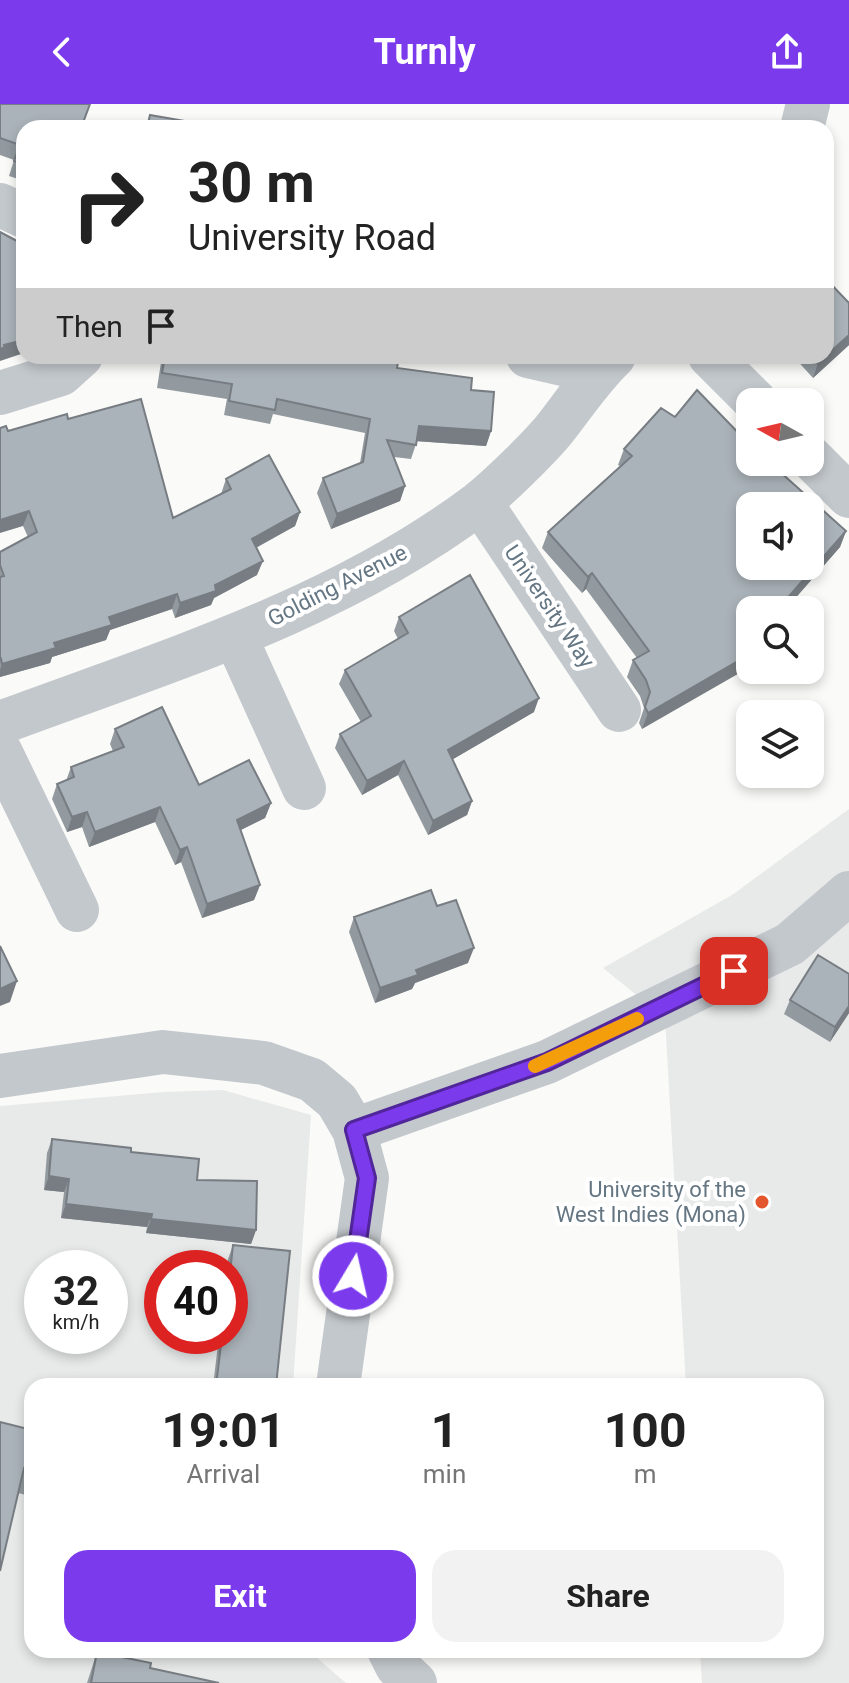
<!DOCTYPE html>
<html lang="en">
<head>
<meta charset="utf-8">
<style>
  :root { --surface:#fff; --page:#f2f2f2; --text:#222; --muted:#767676; --accent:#7c3aed }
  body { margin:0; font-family:Roboto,sans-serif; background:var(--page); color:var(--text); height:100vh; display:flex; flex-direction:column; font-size:30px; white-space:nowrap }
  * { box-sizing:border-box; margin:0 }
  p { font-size:26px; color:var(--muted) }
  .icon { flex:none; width:44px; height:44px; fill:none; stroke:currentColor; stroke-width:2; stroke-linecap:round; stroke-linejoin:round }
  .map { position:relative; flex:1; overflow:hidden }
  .sheet { position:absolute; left:24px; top:1274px; width:800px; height:280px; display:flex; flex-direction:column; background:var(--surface); border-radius:24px; box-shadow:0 4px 12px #0003 }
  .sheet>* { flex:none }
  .hud { position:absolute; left:16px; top:16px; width:818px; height:244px; border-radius:24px; box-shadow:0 4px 12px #0003; background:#fff; color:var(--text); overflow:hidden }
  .needle { width:52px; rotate:278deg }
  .controls { position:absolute; left:736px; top:284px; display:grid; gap:16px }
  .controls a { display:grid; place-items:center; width:88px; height:88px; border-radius:16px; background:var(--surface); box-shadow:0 4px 12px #0003; font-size:40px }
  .speed { position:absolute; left:24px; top:1146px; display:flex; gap:16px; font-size:40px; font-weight:700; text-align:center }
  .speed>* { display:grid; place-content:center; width:104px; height:104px; border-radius:50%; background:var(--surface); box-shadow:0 4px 12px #0003; line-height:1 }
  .speed small { font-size:20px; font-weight:400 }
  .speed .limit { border:12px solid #d22; background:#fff; color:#111 }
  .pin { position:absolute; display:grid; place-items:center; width:68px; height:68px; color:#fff; margin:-34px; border-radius:16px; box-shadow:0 4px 12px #0006 }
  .me { position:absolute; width:88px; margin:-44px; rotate:9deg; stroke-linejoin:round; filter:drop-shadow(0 0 6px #0008) }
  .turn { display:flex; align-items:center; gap:28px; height:168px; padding:0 40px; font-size:36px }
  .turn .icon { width:104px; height:104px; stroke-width:2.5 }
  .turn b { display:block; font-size:56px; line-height:68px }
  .then { display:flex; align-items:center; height:76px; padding:0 40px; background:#0003; gap:16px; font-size:30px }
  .eta { display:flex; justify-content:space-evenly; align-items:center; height:136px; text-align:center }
  .eta b { font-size:48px; font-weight:700; line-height:56px }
  .button { display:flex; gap:16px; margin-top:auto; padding:16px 40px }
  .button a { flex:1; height:92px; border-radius:24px; background:var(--accent); color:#fff; font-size:32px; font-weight:700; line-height:92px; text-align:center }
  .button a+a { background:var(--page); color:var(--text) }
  header { display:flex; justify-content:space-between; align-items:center; height:104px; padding:0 40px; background:var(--accent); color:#fff; font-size:36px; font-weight:700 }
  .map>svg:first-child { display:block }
</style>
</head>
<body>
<header><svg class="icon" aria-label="back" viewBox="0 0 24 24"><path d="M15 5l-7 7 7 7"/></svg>Turnly<svg class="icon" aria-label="share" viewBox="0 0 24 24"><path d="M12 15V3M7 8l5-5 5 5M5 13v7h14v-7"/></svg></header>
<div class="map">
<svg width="849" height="1579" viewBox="0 0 849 1579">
  <rect width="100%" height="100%" fill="#fafaf8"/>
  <path fill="#e8e9e9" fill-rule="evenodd" d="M849,705v874h-147l-2,-33h116v-264h-130l-21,-368 -62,-50 129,-73z
    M223,986l88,25 -18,271h-261v264h276l38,33h-346v-577l164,-14zM42,1164h68v68h-68zM162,1164h68v68h-68z"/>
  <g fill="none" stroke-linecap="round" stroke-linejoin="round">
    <path stroke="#c3c8cc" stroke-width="44" d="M802,24l6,-24
      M0,101l24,11
      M528,252l70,16
      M710,252l46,46
      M0,289l61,-19 20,-18
      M810,353l39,39
      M480,398l139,208
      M235,532l69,152
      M0,619c164,-61 337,-113 479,-220 20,-16 57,-52 74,-72 20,-25 37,-52 61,-75
      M0,647l77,159
      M0,972l163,-24 101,11 48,17 25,21 17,29 13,48 -29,208
      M354,1026l193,-68 243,-118 59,-51
      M389,1546l8,16 18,17"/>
  </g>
  <path fill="#929a9f" d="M0,0l24,24v53l-15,-5 5,-16 -14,-5z
    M849,199v42l-36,33 -20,-22h33z
    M162,252h237l-2,12 74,22 20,41 -5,15 -69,-5 -6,18 -17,-2 11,29 -5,15 -69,28 -14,-36 6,-15 37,-15 5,-30 -92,-19 -3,10 -46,-9 3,-16 -70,-11z
    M675,313l75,28 96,86 -6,16 -55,63h-35l-108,119 -3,-6 5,-15 -4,-12 -13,-19 6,-17 4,-2 -51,-69 -4,4 -40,-45 6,-16 72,-66 -2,-1 6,-16z
    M68,315l105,99 48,-24 5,-15 74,33 -5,14 -39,22 1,27 -43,23 -3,7 -36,13 -3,-9 -62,21 -4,10 -54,17 -2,6 -50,14v-125l28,-15 -5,-11 -15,-95z
    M399,513l135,95 -81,47 19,42 -5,14 -39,20 -30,-60 -36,20 -27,-47 5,-14 21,-12 -22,-38 6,-14 53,-31 -4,-8z
    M115,625l84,56 72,18 -6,15 -25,12 20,55 -6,15 -52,18 -21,-56 -6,3 -20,-43 -66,25 -7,-20 -15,5 -15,-33 5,-15 9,-3 5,-14 42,-16 -3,-7z
    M437,802l31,57 -53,20 -3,6 -37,14 -26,-71 5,-15z
    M790,896l59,13 -19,29 -46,-28z
    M52,1035l79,13 66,28 59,50 -5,14 -105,-11 1,-6 -86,-9 3,-26 -20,-2 3,-37z
    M233,1141l43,141h-63l6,-50h11v-68h-3l1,-9z
    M32,1326v49l-6,16 -8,-2z
    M97,1548l53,16 69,15h-132z"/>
  <path fill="#777d82" d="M849,231v10l-36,33 5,-15z
    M24,236v13l-24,8v-12l4,-4z
    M419,322l72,5 -5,15 -72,-5z
    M405,382l-5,15 -69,28 6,-15z
    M29,407l-6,15 -23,7v-13z
    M300,408l-5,14 -49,27 6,-14z
    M846,427l-6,16 -55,63h-8z
    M263,457l-6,14 -43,23 -3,7 -36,13 5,-15z
    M592,469l-6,16 -4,4 6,-16z
    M177,490l-5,15 -62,21 -4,10 -54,17 -2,6 -50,14v-7l2,-6 52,-21 55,-26z
    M750,550v13l-108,62 6,-16z
    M539,594l-5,14 -91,53 5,-15z
    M404,657l-6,14 -36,20 5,-14z
    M472,697l-5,14 -39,20 5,-14z
    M271,699l-6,15 -34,17 6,-15z
    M160,703l-5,15 -66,25 6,-15z
    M87,708l-5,15 -15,5 5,-15z
    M187,743l-6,15 -6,3 5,-15z
    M260,781l-6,15 -52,18 5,-14z
    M474,844l-6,15 -53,20 -3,6 -37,14 5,-15 36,-18z
    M17,877l-7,21 -10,4v-17z
    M849,902v7l-19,29 5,-15z
    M49,1072l20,3 -5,13 -20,-2z
    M66,1100l86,10 -5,13 -86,-9z
    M151,1115l105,11 -5,14 -105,-11z"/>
  <path fill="#aab3b9" stroke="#777d82" stroke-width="2" fill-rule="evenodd" d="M0,0h90l-9,24h-57v37l-10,-4 6,-16 -20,-7z
    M150,11l58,10 -1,3h-60z
    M0,128l17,9 7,25v74l-20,5 1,2 -5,2z
    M826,175l23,24v32l-23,21z
    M165,252h234l-2,12 75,10 -1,12 23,2 -3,39 -72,-5 -3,19 -29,-5 18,46 -68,28 -14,-36 40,-16 7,-43 -93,-20 -2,11 -46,-9 3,-17 -70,-11z
    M812,252h14l-8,7z
    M697,286l53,55v17h19l77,69 -69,79h-27v44l-102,59 -3,-6 5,-15 -4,-12 -13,-20 16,-9 -57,-78 -4,4 -40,-45 84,-76 -8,-7 37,-41 14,9zM750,402h60v60h-60z
    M141,295l32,119 58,-29 -5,-10 43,-24 31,57 -48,27 11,22 -48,24 1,6 -36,12 -3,-9 -68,23 3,8 -58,18 2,5 -54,16 -1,-5 -1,1v-83l4,-1 -4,-11v-13l37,-20 -8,-21 -29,9v-92l6,-2 2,5 59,-17 1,5z
    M470,471l69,123 -91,52 24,51 -39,20 -29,-60 -37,20 -27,-47 31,-18 -26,-46 63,-37 -9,-16z
    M162,603l37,78 50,-25 22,43 -34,17 23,65 -53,19 -20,-57 -7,3 -20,-43 -65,25 -8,-20 -15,5 -15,-33 17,-7 -3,-10 53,-20 -9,-18z
    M431,786l6,16 19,-6 18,48 -58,22 2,5 -38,13 -26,-71z
    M0,842l17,35 -17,8z
    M818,851l31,19v32l-14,21 -45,-27z
    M52,1035l79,9v4l68,7 -2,21 60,1 -1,49 -105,-11 1,-5 -86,-10 3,-25 -20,-3z
    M233,1141l57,6 -14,135h-60l6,-50h8v-63z
    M0,1318l32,8v40l-8,-2 -24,103z
    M97,1548l54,11 -1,5 69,15h-128z"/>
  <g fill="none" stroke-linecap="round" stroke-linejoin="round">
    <defs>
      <path id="route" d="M353,1172l14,-98 -13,-48 193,-68 187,-91"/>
    </defs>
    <use href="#route" stroke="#51269a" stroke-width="20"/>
    <use href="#route" stroke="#7c3aed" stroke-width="14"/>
    <path stroke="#f59e0b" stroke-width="14" d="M535,962l102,-47"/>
  </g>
  <circle fill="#e4572e" stroke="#fff" stroke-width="3" cx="762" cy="1098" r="8"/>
  <g text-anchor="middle" stroke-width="8" stroke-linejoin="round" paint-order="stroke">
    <g font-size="22" fill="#657683" stroke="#fff">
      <text transform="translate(337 481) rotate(-27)" y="8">Golding Avenue</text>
      <text transform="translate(550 502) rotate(56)" y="8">University Way</text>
    </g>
    <g font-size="22" fill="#657683" stroke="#fff" text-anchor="end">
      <text x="746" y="1093">University of the<tspan x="746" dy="25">West Indies (Mona)</tspan></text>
    </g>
  </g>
</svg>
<div class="controls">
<a><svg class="needle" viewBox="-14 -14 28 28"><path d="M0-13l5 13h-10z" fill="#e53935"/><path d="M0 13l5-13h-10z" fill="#767676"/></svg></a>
<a><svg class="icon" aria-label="sound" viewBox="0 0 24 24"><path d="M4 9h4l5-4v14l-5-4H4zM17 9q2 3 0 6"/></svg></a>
<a><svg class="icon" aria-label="search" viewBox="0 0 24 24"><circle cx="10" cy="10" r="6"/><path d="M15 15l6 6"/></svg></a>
<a><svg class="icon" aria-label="layers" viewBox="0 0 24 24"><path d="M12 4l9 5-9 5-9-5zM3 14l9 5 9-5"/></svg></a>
</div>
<div class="speed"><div>32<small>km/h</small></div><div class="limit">40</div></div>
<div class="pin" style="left:734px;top:867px;background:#d93025"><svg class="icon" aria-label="arrive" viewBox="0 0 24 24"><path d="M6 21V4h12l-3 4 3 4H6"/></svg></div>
<svg class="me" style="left:353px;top:1172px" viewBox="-20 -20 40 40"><circle r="17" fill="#7c3aed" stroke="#fff" stroke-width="3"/><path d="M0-11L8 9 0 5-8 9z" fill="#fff"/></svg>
<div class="hud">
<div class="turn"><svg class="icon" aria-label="right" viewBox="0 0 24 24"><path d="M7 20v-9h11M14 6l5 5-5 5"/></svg><div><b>30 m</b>University Road</div></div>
<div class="then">Then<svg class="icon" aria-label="arrive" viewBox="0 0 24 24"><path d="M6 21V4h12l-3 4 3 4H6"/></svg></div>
</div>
<section class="sheet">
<div class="eta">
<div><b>19:01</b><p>Arrival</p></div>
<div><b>1</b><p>min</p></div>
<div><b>100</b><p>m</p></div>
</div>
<div class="button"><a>Exit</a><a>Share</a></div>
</section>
</div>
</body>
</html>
